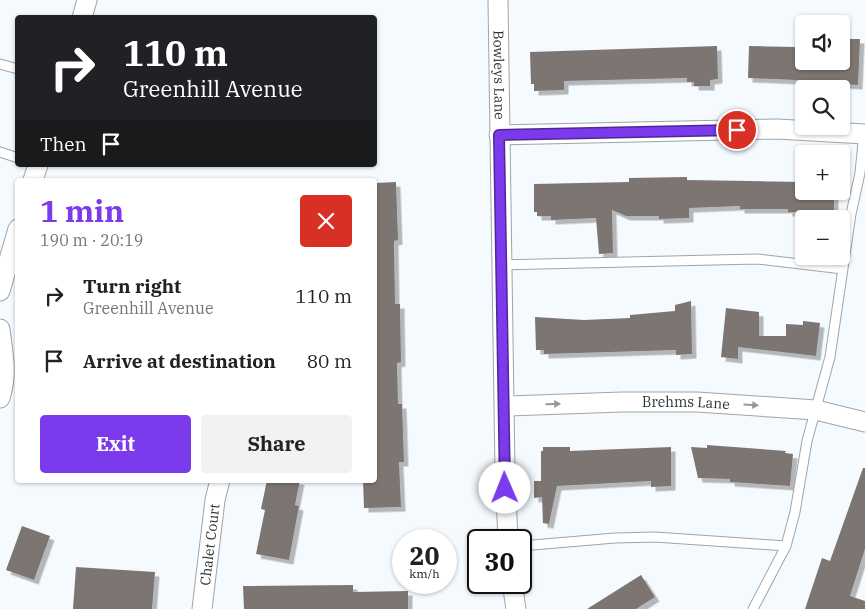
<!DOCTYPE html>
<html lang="en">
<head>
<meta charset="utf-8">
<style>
  :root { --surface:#fff; --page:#f2f2f2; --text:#222; --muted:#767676; --accent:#7c3aed }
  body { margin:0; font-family:"IBM Plex Serif",serif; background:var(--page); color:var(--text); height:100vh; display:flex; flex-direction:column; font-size:19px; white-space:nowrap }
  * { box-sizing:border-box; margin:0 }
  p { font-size:16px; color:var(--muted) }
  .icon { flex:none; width:28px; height:28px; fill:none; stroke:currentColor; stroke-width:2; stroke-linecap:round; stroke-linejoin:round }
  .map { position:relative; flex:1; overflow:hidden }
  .sheet { position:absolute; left:15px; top:178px; width:362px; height:305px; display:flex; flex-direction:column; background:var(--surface); border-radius:5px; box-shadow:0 1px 4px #0004 }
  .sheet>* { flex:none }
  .top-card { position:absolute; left:15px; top:15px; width:362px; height:152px; border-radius:5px; box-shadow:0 1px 4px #0004; background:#202124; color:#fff; overflow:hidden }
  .buttons { position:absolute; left:795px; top:15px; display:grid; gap:10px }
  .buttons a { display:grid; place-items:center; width:55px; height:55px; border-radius:5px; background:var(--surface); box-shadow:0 1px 4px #0004; font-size:25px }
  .speed { position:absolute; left:392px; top:529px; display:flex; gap:10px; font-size:25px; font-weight:700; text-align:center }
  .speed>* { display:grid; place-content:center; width:65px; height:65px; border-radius:50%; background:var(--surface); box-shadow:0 1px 4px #0004; line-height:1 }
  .speed small { font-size:12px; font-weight:400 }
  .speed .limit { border:2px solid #111; border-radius:8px; background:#fff; color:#111 }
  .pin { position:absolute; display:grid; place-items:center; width:42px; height:42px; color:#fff; margin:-21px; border:2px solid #fff; border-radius:50%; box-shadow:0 1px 5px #0007 }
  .me { position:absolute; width:55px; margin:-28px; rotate:359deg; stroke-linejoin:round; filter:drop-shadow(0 0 4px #0008) }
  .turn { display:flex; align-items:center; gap:18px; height:105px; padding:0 25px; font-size:22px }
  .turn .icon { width:65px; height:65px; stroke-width:2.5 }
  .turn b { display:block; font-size:35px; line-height:42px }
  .then { display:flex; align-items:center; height:48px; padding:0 25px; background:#0003; gap:10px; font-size:19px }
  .round { display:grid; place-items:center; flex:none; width:52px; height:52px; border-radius:5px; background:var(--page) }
  .head { display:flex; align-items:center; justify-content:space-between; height:85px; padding:0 25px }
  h1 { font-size:30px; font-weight:800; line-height:38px; color:var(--accent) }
  .button { display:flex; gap:10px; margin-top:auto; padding:10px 25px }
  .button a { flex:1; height:58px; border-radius:5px; background:var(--accent); color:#fff; font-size:20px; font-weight:800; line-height:58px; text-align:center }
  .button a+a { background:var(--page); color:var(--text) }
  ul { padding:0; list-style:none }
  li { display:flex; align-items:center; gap:15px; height:65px; padding:0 25px }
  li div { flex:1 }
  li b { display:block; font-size:19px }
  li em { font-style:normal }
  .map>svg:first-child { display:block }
</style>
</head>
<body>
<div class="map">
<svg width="865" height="609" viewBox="0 0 865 609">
  <defs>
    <filter id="shadow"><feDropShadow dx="4.5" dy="4.5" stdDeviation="0" flood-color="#0004"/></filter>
  </defs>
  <rect width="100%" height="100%" fill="#f4fafe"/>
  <path fill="#7c7572" filter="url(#shadow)" d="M841,39h19l-2,46 -16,-1v-2l-94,-4 1,-32 47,1v5l8,1v8h37z
    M717,46l1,33 -8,1v6h-16v-4h-7v-4l-123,3v9l-30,1v-7h-3l-1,-32z
    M687,177v3l117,2v9h30v21h-46v-3h-48v-3l-51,2v10l-30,1v-3h-33l-14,-6 1,43 -14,1 -3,-36 -45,2v-4h-14v-4h-3v-28l95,-2v-4z
    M396,182l2,58 -4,1 1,63h5l1,58 -4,1 1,41h4l2,58h-5l2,45 -37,1 -1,-28h12v-297z
    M691,301l1,53 -16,1v-5l-132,4v-4h-8l-1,-33 49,3 46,-2v-3l45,-4v-6z
    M726,308l33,4v24h27v-12l17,1v-4l17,2 -4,33 -78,-9v12l-17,-2z
    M707,445l79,6 -1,2 8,1 -3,32 -60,-4v-3l-32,-1 -7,-31 16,1z
    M543,447h27v4l101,-4v39l-20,1v-6l-94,5 -8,38 -6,-1 -1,-26 -8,1v-17h7v-30h2z
    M863,468h2v81l-15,47 15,5v8h-60l17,-51 8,3z
    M267,480h33l-5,25 4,1 -10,54 -33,-6 9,-44 -4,-1z
    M22,526l28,10 -16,44 -28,-10z
    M76,567l79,5 -3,37h-79z
    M641,575l14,22 -19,12h-49z
    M353,585v7l55,-1v18h-164l-1,-23z"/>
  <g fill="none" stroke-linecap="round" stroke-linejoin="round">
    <defs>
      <path id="service" d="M0,64l18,5
        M0,152l18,6
        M502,265l255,-6 86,10
        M521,546l94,-8 40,-1 131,9
        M753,609l33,-63 9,-34 12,-71 23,-84 21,-143 9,-41 4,-41"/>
      <g id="minor">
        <path id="s1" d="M498,0l7,473 3,67"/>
        <path d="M82,18l5,-18"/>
        <path d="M499,135l278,-6 88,5"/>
        <path d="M33,180l5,-15"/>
        <path d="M0,291l18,-62"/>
        <path d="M0,329c3,26 8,43 0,69"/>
        <path id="s2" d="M505,406l117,-4h75l119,8 49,12"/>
        <path d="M512,582l4,27"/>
        <path id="s3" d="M202,609l13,-109 5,-20"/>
      </g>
    </defs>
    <use href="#service" stroke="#9ea5aa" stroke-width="11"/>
    <use href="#minor" stroke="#9ea5aa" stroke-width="21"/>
    <use href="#service" stroke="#fff" stroke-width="9"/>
    <use href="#minor" stroke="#fff" stroke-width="19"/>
  </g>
  <defs><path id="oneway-solid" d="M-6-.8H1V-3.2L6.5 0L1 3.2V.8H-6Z" transform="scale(1.25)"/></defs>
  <g fill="#98989a">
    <use href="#oneway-solid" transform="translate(553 404) rotate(-2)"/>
    <use href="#oneway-solid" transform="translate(751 405) rotate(4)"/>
  </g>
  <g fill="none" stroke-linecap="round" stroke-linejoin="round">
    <defs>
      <path id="route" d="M505,488l-6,-353 238,-5"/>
    </defs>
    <use href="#route" stroke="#51269a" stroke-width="12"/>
    <use href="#route" stroke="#7c3aed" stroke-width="9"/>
  </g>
  <g text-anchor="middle" stroke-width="5" stroke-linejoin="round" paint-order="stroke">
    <g font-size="14" fill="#303234" stroke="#fff">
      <text dy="5" stroke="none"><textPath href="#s1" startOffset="75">Bowleys Lane</textPath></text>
      <text dy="5" stroke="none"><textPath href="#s2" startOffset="181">Brehms Lane</textPath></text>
      <text dy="5" stroke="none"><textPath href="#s3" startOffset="65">Chalet Court</textPath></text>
    </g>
  </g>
</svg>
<div class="buttons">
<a><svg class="icon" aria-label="sound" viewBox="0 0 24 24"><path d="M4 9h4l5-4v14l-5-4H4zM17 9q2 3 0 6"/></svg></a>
<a><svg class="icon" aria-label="search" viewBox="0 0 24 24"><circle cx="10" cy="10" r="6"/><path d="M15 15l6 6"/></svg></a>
<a>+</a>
<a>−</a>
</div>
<div class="speed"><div>20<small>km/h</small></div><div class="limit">30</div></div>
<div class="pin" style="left:737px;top:130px;background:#d93025"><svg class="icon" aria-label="arrive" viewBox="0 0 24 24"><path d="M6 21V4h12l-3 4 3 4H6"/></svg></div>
<svg class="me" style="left:505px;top:488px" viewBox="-20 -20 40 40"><circle r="19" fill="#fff"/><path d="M0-13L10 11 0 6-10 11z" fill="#7c3aed"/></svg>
<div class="top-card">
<div class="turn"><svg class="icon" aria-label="right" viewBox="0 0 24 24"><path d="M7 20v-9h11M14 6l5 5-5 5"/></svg><div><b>110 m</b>Greenhill Avenue</div></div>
<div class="then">Then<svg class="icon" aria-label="arrive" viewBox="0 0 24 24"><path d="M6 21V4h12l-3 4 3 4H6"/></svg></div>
</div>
<section class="sheet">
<div class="head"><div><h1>1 min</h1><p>190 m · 20:19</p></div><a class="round" style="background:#d93025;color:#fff"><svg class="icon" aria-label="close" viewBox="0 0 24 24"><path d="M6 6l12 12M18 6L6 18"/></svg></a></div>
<ul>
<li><svg class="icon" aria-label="right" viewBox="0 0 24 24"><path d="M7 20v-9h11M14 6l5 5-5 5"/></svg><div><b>Turn right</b><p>Greenhill Avenue</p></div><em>110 m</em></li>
<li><svg class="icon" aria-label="arrive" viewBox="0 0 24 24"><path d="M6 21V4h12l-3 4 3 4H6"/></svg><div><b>Arrive at destination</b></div><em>80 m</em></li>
</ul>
<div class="button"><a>Exit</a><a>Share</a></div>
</section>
</div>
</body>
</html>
